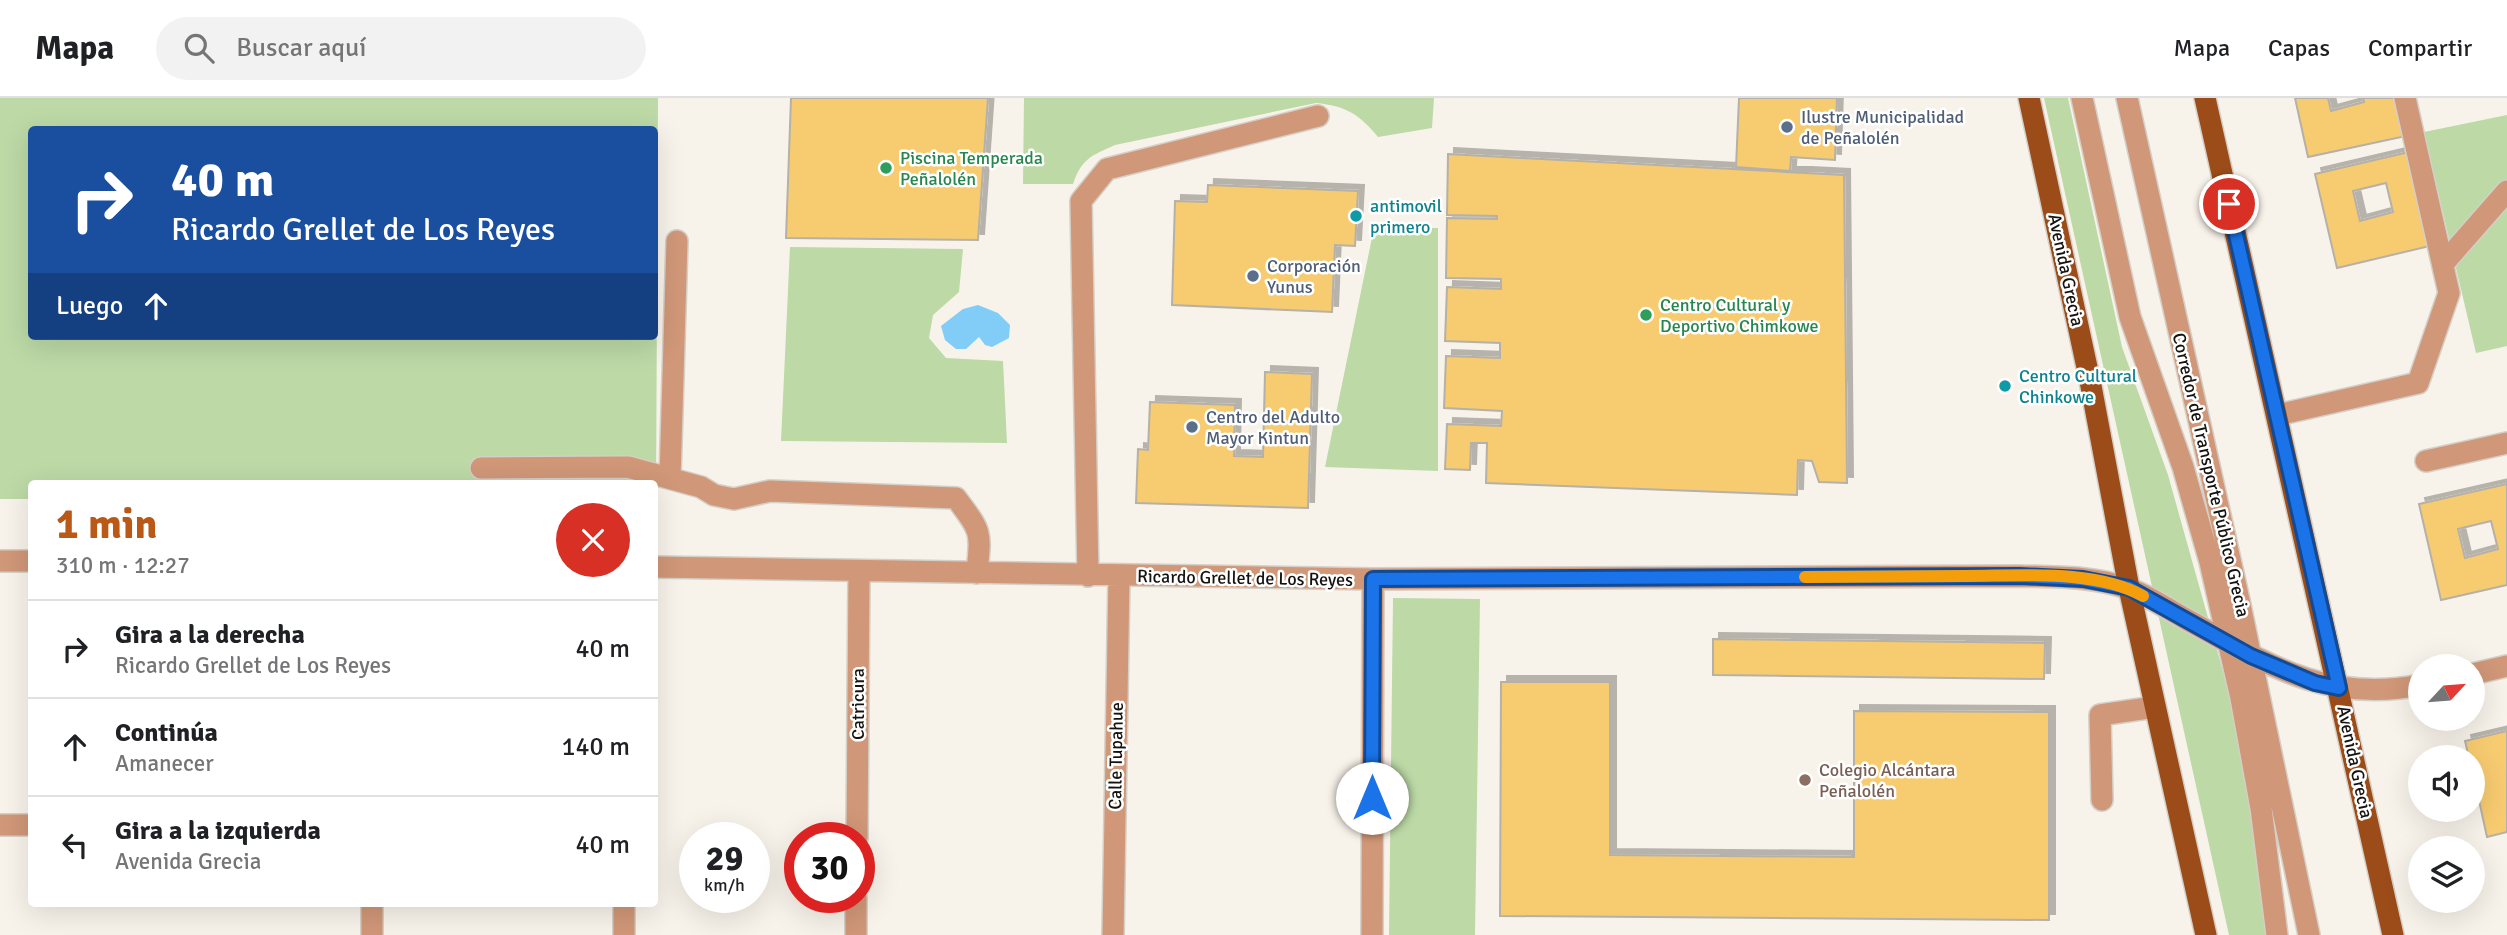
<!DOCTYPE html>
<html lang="es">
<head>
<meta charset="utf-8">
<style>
  :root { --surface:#fff; --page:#f2f2f2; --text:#202124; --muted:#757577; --line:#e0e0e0; --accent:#ba5917 }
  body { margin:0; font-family:Signika,sans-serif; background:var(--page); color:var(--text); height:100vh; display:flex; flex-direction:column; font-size:26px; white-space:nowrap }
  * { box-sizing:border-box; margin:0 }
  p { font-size:23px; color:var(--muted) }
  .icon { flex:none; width:38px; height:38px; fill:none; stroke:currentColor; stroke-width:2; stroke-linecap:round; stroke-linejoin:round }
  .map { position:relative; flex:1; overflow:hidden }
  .drawer { position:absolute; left:28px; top:382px; width:630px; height:427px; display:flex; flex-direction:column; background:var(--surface); border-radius:7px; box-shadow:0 7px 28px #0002 }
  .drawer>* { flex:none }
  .top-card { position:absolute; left:28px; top:28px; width:630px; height:214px; border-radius:7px; box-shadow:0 7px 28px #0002; background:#1a4fa0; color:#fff; overflow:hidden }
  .needle { width:46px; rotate:64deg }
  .controls { position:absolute; left:2408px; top:556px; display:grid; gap:14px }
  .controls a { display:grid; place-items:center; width:77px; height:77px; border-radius:50%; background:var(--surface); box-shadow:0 7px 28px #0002; font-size:35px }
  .speed { position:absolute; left:679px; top:724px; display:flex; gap:14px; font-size:35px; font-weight:700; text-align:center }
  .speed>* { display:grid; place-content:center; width:91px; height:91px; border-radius:50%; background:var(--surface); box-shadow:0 7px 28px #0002; line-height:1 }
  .speed small { font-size:18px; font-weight:400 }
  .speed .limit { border:10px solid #d22; background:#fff; color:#111 }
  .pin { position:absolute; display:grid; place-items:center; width:60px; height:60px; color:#fff; margin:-30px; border:4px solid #fff; border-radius:50%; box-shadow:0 2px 7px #0007 }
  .me { position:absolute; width:77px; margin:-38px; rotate:0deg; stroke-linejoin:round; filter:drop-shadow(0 0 5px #0008) }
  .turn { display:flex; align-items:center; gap:24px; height:147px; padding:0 28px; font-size:32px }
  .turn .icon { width:91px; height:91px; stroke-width:2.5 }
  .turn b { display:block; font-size:49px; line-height:60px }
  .then { display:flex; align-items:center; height:66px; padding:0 28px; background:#0003; gap:14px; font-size:26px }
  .round { display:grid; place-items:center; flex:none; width:74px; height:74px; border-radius:37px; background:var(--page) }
  .head { display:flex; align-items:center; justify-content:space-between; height:119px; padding:0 28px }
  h1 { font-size:42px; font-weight:800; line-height:52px; color:var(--accent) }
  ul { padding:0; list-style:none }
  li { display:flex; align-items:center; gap:21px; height:98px; padding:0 28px; border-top:2px solid var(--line) }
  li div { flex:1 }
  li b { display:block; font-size:26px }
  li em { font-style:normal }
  header { display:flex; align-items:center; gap:42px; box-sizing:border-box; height:98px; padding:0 35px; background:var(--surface); border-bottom:2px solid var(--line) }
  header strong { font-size:33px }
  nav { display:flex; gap:38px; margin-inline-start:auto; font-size:24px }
  .search { width:490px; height:63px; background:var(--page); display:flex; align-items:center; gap:18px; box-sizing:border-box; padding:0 24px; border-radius:38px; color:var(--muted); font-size:26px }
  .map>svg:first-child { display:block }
</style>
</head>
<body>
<header>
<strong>Mapa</strong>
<div class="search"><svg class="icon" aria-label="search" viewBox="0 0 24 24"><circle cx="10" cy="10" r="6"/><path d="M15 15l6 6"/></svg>Buscar aquí</div>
<nav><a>Mapa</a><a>Capas</a><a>Compartir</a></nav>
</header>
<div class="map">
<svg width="2507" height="837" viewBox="0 0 2507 837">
  <defs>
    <filter id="shadow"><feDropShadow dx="6" dy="-6" stdDeviation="0" flood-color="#0004"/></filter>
  </defs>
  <rect width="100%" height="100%" fill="#f8f3ea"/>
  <path fill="#bcd9a6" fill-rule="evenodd" d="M0,0h658l-2,403 -2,-18h-622l-1,16h-31zM32,32h622v206h-622z
    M1024,0h410l-2,30 -54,9c-19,-23 -32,-31 -62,-34l-201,42c-24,11 -33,13 -42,39h-50z
    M2044,0h24l54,249 46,128 65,232 37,228h-41z
    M2507,17v231l-31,7 -52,-221z
    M1374,130h64v243l-113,-4z
    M790,149l173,2 -4,43 -26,23 -4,23 17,20 57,3 4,82 -226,-2z
    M1393,500l87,1 -5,336h-86z"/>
  <path fill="#81cdf7" d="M978,207l20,8 12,12 -1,13 -17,9 -7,-2 -6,-8 -13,12h-10l-11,-9 -4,-14 22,-17z"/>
  <path fill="#f7cb70" stroke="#b5b1a8" stroke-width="2" fill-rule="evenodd" filter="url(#shadow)" d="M791,0h197l-10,142 -192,-2z
    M1739,0h98l-2,62 -44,-3 -1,14 -54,-4z
    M2295,0h33l3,13 33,-9 -1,-4h35l8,38 -98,21z
    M2413,53l21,94 -97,23 -22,-94zM2386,85l7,29 -33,9 -7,-30z
    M1448,56l396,21 3,308 -28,-1 -7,-21 -14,-1 -1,35 -311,-12 1,-40h-16l-1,27 -25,-1 2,-45 54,2 1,-15 -58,-3 2,-52 54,2v-15l-55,-2 2,-54 54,2v-10l-55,-1 1,-60 50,1v-3l-50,-1z
    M1208,87l150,6 -3,55 -20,-1 -3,67 -160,-7 3,-104 32,1z
    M1265,274l47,2 -4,134 -172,-5 2,-54 10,1 2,-48 85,3 -1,51 29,1z
    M2507,386v101l-66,15 -22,-96zM2491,423l7,28 -33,9 -7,-29z
    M1713,541l332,4 -1,36 -331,-4z
    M1501,584h109v173l244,2v-146l195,1v208l-549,-4z
    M2507,633v101l-20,5 -14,-64v-15h-4l-4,-17z"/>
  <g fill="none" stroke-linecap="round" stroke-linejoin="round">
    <defs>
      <path id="minor" d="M2082,0l48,219 53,150 27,95 31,136 20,110 16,127
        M2127,0l112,502 70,335
        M2443,166l64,-73
        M2277,317l141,-32 31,-90 -44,-195
        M2426,363l81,-18
        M481,370l147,-1 73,20 13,8 20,4 36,-8 186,7c26,35 25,32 21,75
        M670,380l7,-237
        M0,463h32
        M654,469l719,12 647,-3c35,1 73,0 107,12 19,6 39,20 57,30 80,44 140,86 236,67
        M1088,478l-7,-375 26,-32 211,-53
        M2473,576l34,-8
        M2102,702l-2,-85 55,-8
        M0,727h32
        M857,740l2,-267
        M372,837v-32
        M624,837v-32
        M856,837v-37
        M1113,837l6,-359
        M1372,837l1,-356"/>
      <path id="major" d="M2029,0l62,288 38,202 77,347
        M2205,0l188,837"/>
    </defs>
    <use href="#minor" stroke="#d4cfc7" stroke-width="24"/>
    <use href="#major" stroke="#d4cfc7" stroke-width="24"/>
    <use href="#minor" stroke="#d09778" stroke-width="21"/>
    <use href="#major" stroke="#9b4c18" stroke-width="21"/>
  </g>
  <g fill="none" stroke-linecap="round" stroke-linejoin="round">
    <defs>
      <path id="route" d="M1372,700l1,-219 647,-3 63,3 46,9 122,68 64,27 24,5 -110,-484"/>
    </defs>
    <use href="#route" stroke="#114b97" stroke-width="18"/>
    <use href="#route" stroke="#1a73e8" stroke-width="12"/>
    <path stroke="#f59e0b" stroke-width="12" d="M1805,479c53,0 107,-1 160,-1 55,0 130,-7 178,20"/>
  </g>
  <g fill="#5c6f8a" stroke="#fff" stroke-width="2.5">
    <circle cx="1787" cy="29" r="7"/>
    <circle cx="1253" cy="178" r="7"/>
    <circle cx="1192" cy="329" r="7"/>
  </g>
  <g fill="#2e9e5b" stroke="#fff" stroke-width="2.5">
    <circle cx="886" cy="70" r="7"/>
    <circle cx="1646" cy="217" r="7"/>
  </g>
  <g fill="#0f9aa8" stroke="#fff" stroke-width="2.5">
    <circle cx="1356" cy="118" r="7"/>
    <circle cx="2005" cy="288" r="7"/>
  </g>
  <circle fill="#8d6e63" stroke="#fff" stroke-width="2.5" cx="1805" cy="682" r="7"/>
  <g text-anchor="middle" stroke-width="5" stroke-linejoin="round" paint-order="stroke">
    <g font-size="18" fill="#4e5e75" stroke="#fff" text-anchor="start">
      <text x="1801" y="25">Ilustre Municipalidad<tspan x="1801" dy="21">de Peñalolén</tspan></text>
      <text x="1267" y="174">Corporación<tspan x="1267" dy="21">Yunus</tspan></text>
      <text x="1206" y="325">Centro del Adulto<tspan x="1206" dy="21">Mayor Kintun</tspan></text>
    </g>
    <g font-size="18" fill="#27864d" stroke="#fff" text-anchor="start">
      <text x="900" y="66">Piscina Temperada<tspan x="900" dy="21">Peñalolén</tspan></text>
      <text x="1660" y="213">Centro Cultural y<tspan x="1660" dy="21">Deportivo Chimkowe</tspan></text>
    </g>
    <g font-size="18" fill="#0d838f" stroke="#fff" text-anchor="start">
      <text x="1370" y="114">antimovil<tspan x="1370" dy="21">primero</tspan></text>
      <text x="2019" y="284">Centro Cultural<tspan x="2019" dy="21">Chinkowe</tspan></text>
    </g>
    <g font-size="18" fill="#141310" stroke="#fff">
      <text transform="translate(2066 172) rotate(78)" y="6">Avenida Grecia</text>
      <text transform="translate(2211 377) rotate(77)" y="6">Corredor de Transporte Público Grecia</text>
      <text transform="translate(1245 480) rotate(1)" y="6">Ricardo Grellet de Los Reyes</text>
      <text transform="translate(858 606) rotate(-90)" y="6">Catricura</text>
      <text transform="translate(1116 658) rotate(-89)" y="6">Calle Tupahue</text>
      <text transform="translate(2355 664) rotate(78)" y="6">Avenida Grecia</text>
    </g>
    <g font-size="18" fill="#785e54" stroke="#fff" text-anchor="start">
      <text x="1819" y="678">Colegio Alcántara<tspan x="1819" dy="21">Peñalolén</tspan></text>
    </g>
  </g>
</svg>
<div class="controls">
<a><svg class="needle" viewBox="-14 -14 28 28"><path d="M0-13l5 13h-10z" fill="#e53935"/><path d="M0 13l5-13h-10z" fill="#757577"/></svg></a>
<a><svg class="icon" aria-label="sound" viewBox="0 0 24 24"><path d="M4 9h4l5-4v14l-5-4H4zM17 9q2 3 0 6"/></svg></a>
<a><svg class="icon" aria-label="layers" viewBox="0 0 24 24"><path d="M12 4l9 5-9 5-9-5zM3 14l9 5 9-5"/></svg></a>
</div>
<div class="speed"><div>29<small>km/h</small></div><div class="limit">30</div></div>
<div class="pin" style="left:2229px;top:106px;background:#d93025"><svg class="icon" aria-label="arrive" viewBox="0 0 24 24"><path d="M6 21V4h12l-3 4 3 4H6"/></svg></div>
<svg class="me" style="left:1372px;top:700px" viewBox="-20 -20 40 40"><circle r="19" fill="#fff"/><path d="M0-13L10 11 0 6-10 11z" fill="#1a73e8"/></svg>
<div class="top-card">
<div class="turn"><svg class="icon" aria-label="right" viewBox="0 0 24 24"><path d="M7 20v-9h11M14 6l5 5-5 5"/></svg><div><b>40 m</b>Ricardo Grellet de Los Reyes</div></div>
<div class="then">Luego<svg class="icon" aria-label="ahead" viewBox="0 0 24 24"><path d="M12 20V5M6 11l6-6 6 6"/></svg></div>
</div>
<section class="drawer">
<div class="head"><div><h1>1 min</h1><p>310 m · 12:27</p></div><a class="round" style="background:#d93025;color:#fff"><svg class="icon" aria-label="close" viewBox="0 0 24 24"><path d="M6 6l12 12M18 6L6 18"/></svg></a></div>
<ul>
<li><svg class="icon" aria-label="right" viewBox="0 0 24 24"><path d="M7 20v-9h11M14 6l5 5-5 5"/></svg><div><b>Gira a la derecha</b><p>Ricardo Grellet de Los Reyes</p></div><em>40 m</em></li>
<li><svg class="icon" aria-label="ahead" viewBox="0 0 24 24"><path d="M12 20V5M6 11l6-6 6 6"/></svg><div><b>Continúa</b><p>Amanecer</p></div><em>140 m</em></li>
<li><svg class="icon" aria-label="left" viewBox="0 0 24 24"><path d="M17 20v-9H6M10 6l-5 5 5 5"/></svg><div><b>Gira a la izquierda</b><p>Avenida Grecia</p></div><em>40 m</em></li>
</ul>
</section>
</div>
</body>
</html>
